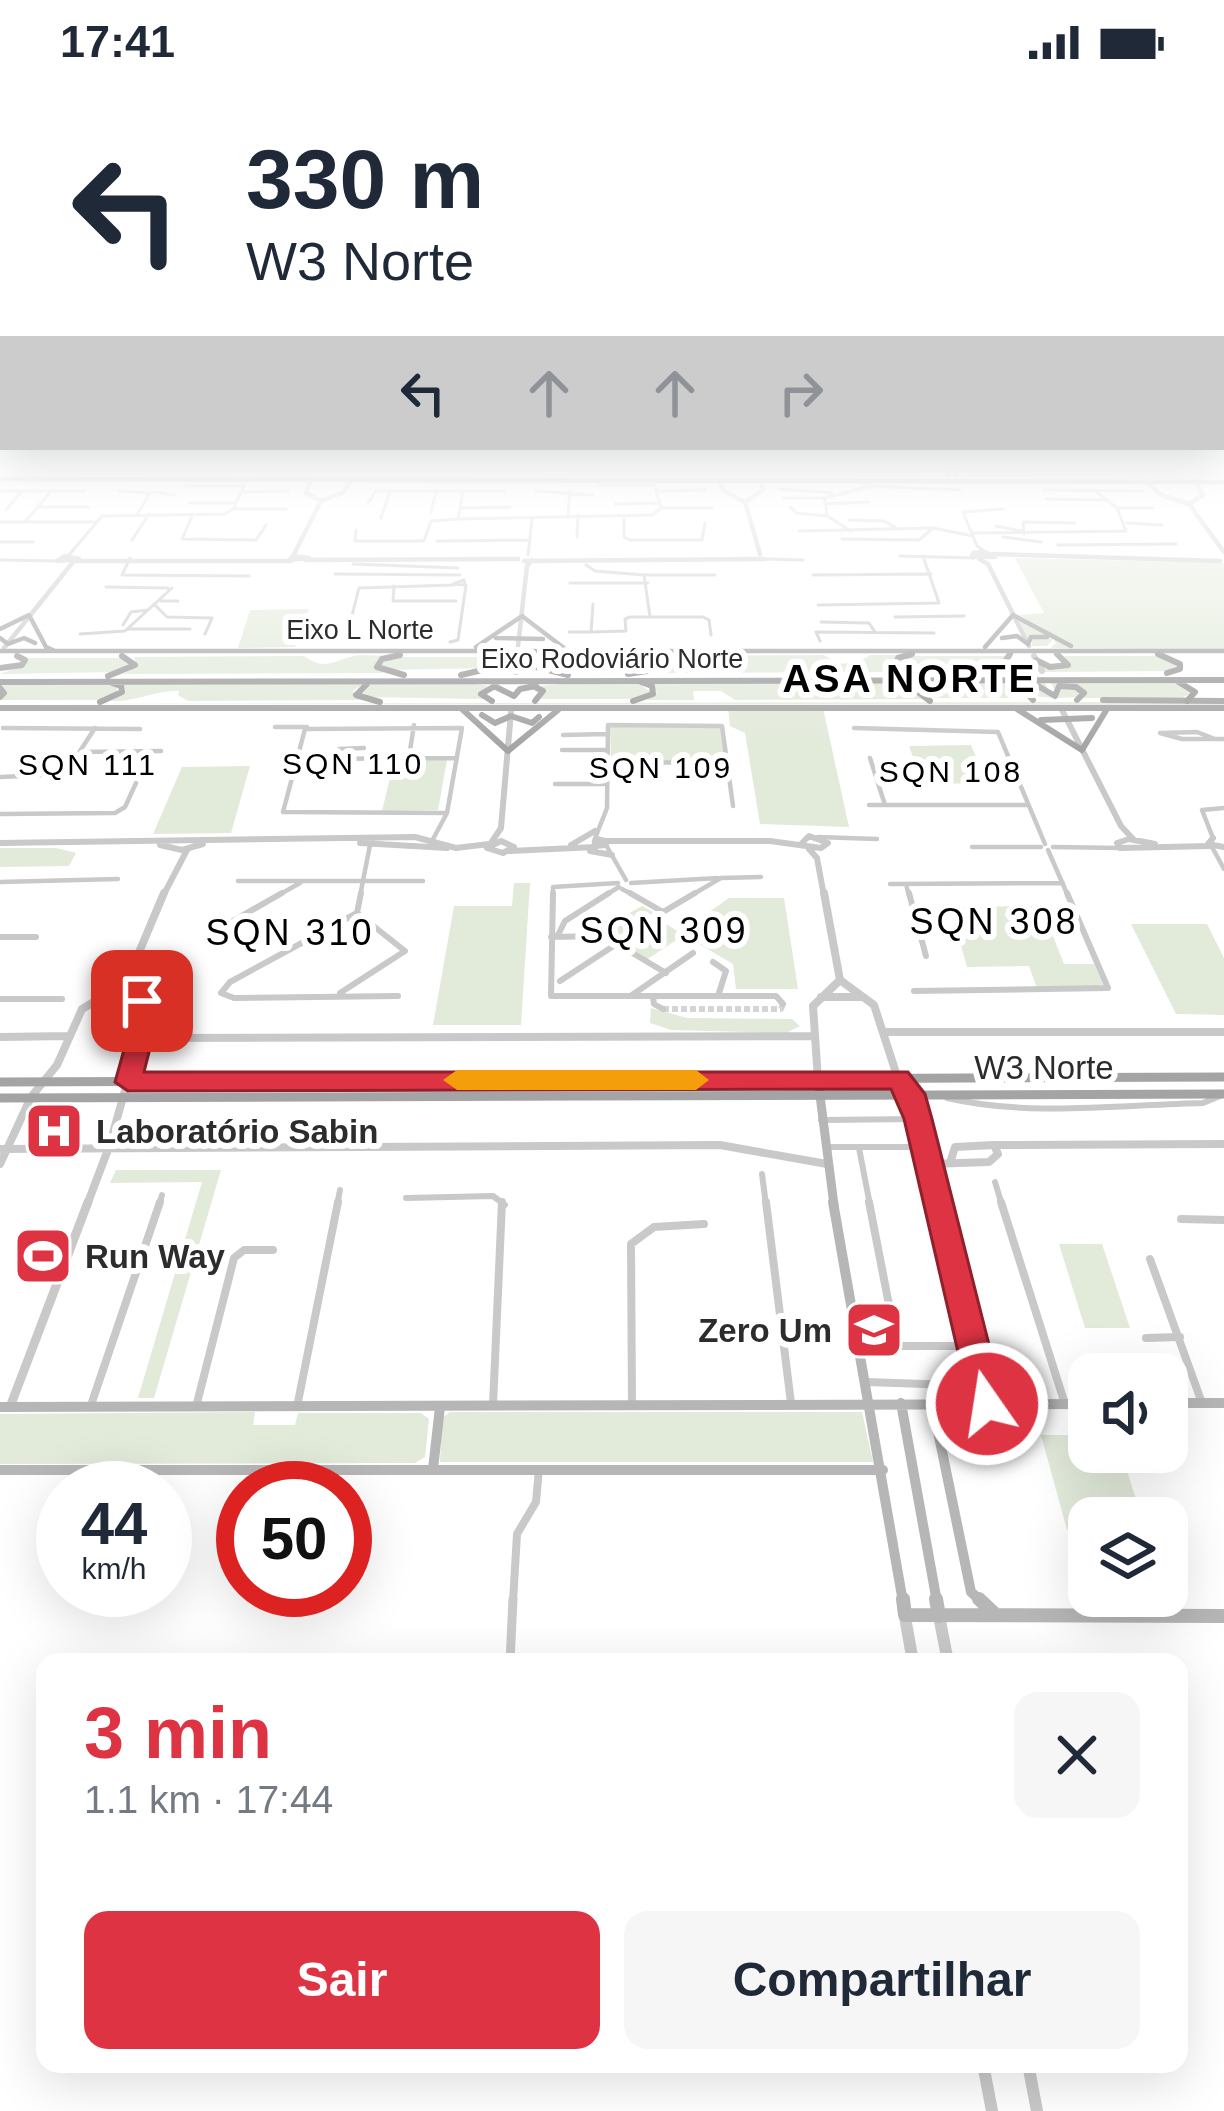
<!DOCTYPE html>
<html lang="pt">
<head>
<meta charset="utf-8">
<style>
  :root { --surface:#fff; --page:#f6f6f7; --text:#1f2937; --muted:#747a83; --accent:#de3343 }
  body { margin:0; font-family:Helvetica,sans-serif; background:var(--page); color:var(--text); height:100vh; display:flex; flex-direction:column; font-size:45px; white-space:nowrap }
  * { box-sizing:border-box; margin:0 }
  p { font-size:39px; color:var(--muted) }
  .icon { flex:none; width:66px; height:66px; fill:none; stroke:currentColor; stroke-width:2; stroke-linecap:round; stroke-linejoin:round }
  .map { position:relative; flex:1; overflow:hidden }
  .side { position:absolute; left:36px; top:1569px; width:1152px; height:420px; display:flex; flex-direction:column; background:var(--surface); border-radius:24px; box-shadow:0 12px 48px #0002 }
  .side>* { flex:none }
  .banner { position:absolute; left:0px; top:0px; width:1224px; height:366px; box-shadow:0 12px 48px #0002; background:#fff; color:var(--text); overflow:hidden }
  .controls { position:absolute; left:1068px; top:1269px; display:grid; gap:24px }
  .controls a { display:grid; place-items:center; width:120px; height:120px; border-radius:24px; background:var(--surface); box-shadow:0 12px 48px #0002; font-size:60px }
  .speed { position:absolute; left:36px; top:1377px; display:flex; gap:24px; font-size:60px; font-weight:700; text-align:center }
  .speed>* { display:grid; place-content:center; width:156px; height:156px; border-radius:50%; background:var(--surface); box-shadow:0 12px 48px #0002; line-height:1 }
  .speed small { font-size:30px; font-weight:400 }
  .speed .limit { border:18px solid #d22; background:#fff; color:#111 }
  .pin { position:absolute; display:grid; place-items:center; width:102px; height:102px; color:#fff; margin:-51px; border-radius:24px; box-shadow:0 6px 18px #0006 }
  .me { position:absolute; width:132px; margin:-66px; rotate:347deg; stroke-linejoin:round; filter:drop-shadow(0 0 9px #0008) }
  .turn { display:flex; align-items:center; gap:42px; height:252px; padding:0 48px; font-size:54px }
  .turn .icon { width:156px; height:156px; stroke-width:2.5 }
  .turn b { display:block; font-size:84px; line-height:102px }
  .lanes { display:flex; align-items:center; height:114px; padding:0 48px; background:#0003; justify-content:center; gap:60px; direction:ltr }
  .lanes .off { opacity:.35 }
  .round { display:grid; place-items:center; flex:none; width:126px; height:126px; border-radius:24px; background:var(--page) }
  .summary { display:flex; align-items:center; justify-content:space-between; height:204px; padding:0 48px }
  h1 { font-size:72px; font-weight:700; line-height:90px; color:var(--accent) }
  .button { display:flex; gap:24px; margin-top:auto; padding:24px 48px }
  .button a { flex:1; height:138px; border-radius:24px; background:var(--accent); color:#fff; font-size:48px; font-weight:700; line-height:138px; text-align:center }
  .button a+a { background:var(--page); color:var(--text) }
  .status { display:flex; justify-content:space-between; align-items:center; height:84px; padding:0 60px; background:var(--surface); direction:ltr }
  .status svg { height:33px; fill:currentColor }
  .map>svg:first-child { display:block }
</style>
</head>
<body>
<div class="status"><b>17:41</b><svg viewBox="0 0 49 12"><path d="M0 12V9h3v3zM5 12V6h3v6zM10 12V3h3v9zM15 12V0h3v12zM26 1h20v11H26zM47 4h2v5h-2z"/></svg></div>
<div class="map">
<svg width="1224" height="2027" viewBox="0 0 1224 2027">
  <rect width="100%" height="100%" fill="#fff"/>
  <path fill="#e2eada" d="M1015,474l209,5v87l-173,-2 5,-5 -3,-4 -6,7h-15v-10l-5,2 -9,-20 53,27 -52,-30 25,-2z
    M309,525l-14,38 -57,1 12,-38z
    M824,571l14,9 20,-2 13,-7h30l-7,10 12,7 -260,1 9,-9 -10,-8z
    M304,572c21,15 29,5 50,0 10,-2 23,0 33,0l-12,9 8,8 -260,1 14,-8 -3,-9z
    M911,572h96l-3,5c8,8 23,11 31,3l4,8 -125,-2 -15,-8z
    M1061,572h101l18,10 -7,5 -128,1 -4,-8 28,1z
    M395,573h94l-6,5 5,6 -105,2 -2,-6z
    M543,573h95l11,4v6l-11,4 -95,-3 5,-6z
    M25,574h99l9,6 -18,8 -115,2 24,-9z
    M918,597l-8,10 14,8 -189,1 -14,-9h-28l1,9h-47l10,-8 -8,-9z
    M1044,597l8,17 -25,-3 -6,-9 -3,5 9,7h-96l-14,-6 3,-8 7,-1z
    M1050,597l125,2 16,10 -9,5h-98l2,-7 -8,6 -20,1 -1,-12 -3,3z
    M366,598l-13,9 8,9 -173,1 -10,-6 1,-4c-23,-1 -40,10 -68,10l14,-10 -4,-8z
    M0,599l113,1 7,8 -17,8h-103l6,-8z
    M573,599h65l13,9 -14,7h-97l6,-7 -7,-6z
    M372,600h103l14,2 -10,6 4,7 -122,-2v-9z
    M1224,619v2l-1224,-1 1104,-2z
    M728,624h95l26,119 -89,-3 -15,-91 -15,-7z
    M724,641l4,37 -117,1 -1,-36z
    M971,661l16,38 -64,1 -14,-38z
    M409,676h38l-9,50 -56,1 9,-37 15,-1z
    M250,682l-19,67 -78,1 29,-67z
    M0,764h56l20,5 -7,13 -69,1z
    M514,799h16l-9,142h-88l21,-119h58z
    M729,814h55l14,91h-62l-3,-25 -49,-29 -38,25 -52,-27 48,-27 11,6 -11,11 12,7 11,-7 15,10z
    M1041,822l23,58h30l10,23 -67,1 -8,-22 -62,1 -17,-60z
    M1131,840h76l17,34v57l-48,-1z
    M651,924l36,10 105,1 8,7 -14,7 -115,-3 -21,-7z
    M116,1086h105l-67,228h-16l64,-216 -92,1z
    M1059,1160h43l28,84h-45z
    M255,1328l-2,13h42l3,-12h123l8,6 -4,38 -10,6 -415,1v-50z
    M450,1328h412l11,50h-433l2,-44z
    M1041,1351h48v17h32l21,66h-53v12h-22z"/>
  <g fill="none" stroke-linecap="round" stroke-linejoin="round">
    <path stroke="#d5d5d5" stroke-width="6" stroke-dasharray="6 3" stroke-linecap="butt" d="M663,925h118l2,-5"/>
    <path stroke="#c9c9c9" stroke-width="3" d="M780,405l52,4
      M1044,406l99,1
      M0,407h51l-26,31
      M51,407h33
      M119,407l31,2 -13,22
      M463,407h42
      M536,407l56,4
      M660,407l45,-1
      M152,408l23,3
      M243,408l45,-1
      M784,414h41
      M1046,415l59,1
      M189,419h47
      M368,419l8,-12h87l-5,28 194,-4 9,-7 -6,-23h-57
      M615,420l45,-1
      M824,420l44,-2
      M38,423h50
      M790,423l7,6 30,3
      M460,424l50,-1
      M661,424h51
      M1117,424h36
      M233,425h53
      M6,426l16,-19
      M431,428l5,-20
      M193,430l-11,25 74,1 10,-15
      M568,431l2,-24
      M624,431v22l6,3h72l3,-17
      M381,434l9,-27
      M849,436l35,1 11,6
      M0,438h97
      M1127,439l35,2
      M996,442l26,5
      M356,446l-1,11h69l7,-20 27,-2
      M799,447l134,-3 40,8
      M851,447l-24,-15 -2,-18 45,-12 90,4
      M972,449l154,-2 -9,-23 -22,-17
      M1024,450l-1,-12 52,1
      M577,453l1,-22
      M1003,453l38,5
      M842,455l77,1 14,-12
      M132,456l17,-26
      M437,457l92,-1
      M0,458h33
      M1058,461l118,-1
      M985,468l-8,-6 -14,-34 40,-3
      M528,471l4,-36
      M68,472l34,-40 123,-2 8,-5 11,-23h-58
      M900,472l74,2
      M130,474l-8,17 127,1
      M765,475l38,1
      M0,476l58,1
      M353,480l105,4
      M586,481l9,6 49,4 6,42
      M335,490l125,1
      M644,491h71
      M813,491l118,-1
      M464,496l1,5 -12,-1z
      M570,499h78
      M394,502l-1,15h63
      M106,503l62,1
      M161,517h17
      M154,520l13,13 45,1 -7,16
      M593,520l-2,28 35,-1 -1,-12 5,-2h73l6,3 2,15
      M818,521l121,-2 -16,-47
      M895,533l69,-1
      M821,538l48,1 6,9
      M123,541l8,-13 17,-2
      M129,545h61
      M569,548h22
      M80,550l45,-3 47,-43
      M421,551h-74l12,-47 95,-3
      M820,557l-4,-9 118,1
      M450,558l8,-2 8,-55"/>
    <path stroke="#c9c9c9" stroke-width="4.5" d="M275,643h32
      M3,644l137,1
      M462,644l-15,85 -164,-1 22,-83z
      M854,644l144,4 47,112
      M563,651l44,-1
      M1215,655l-18,-7 -37,1 22,6h42
      M562,666h45
      M81,668l80,-1
      M409,673l5,-32
      M870,674l15,47
      M299,675l158,-1
      M335,675l4,-10 25,-1
      M608,679l121,-1
      M0,693l65,-3 30,-46
      M555,700h52
      M869,721h158
      M0,730l115,-1 10,-6 11,-24
      M818,753l59,2
      M1213,754l-11,-28 22,-2
      M432,757l15,-28
      M594,757l13,-33 1,-83 114,1 11,80
      M606,761l20,35
      M972,763h69
      M1053,763l67,1
      M1212,763l12,22
      M1048,766l20,46
      M238,797h185
      M0,798l118,-3
      M631,799l87,-5
      M890,800l173,-1
      M906,800l3,12
      M622,805l13,7
      M277,812l23,-13
      M360,812l10,-51
      M553,812v-9l65,-4
      M604,812l15,-9
      M690,812l31,-18 40,-1"/>
    <path stroke="#c9c9c9" stroke-width="6" d="M361,809l-4,20 -127,69 -9,11 13,5 164,-2
      M553,809l-2,103h225l7,8
      M630,809l33,19 32,-19
      M909,809l17,63
      M558,851l7,-14 44,-28
      M0,853h36
      M551,853l53,-1 62,37
      M247,859l-23,-17 58,-33
      M713,878l13,9 -8,25
      M560,897l58,-38
      M914,907l194,-3 -41,-95
      M340,909l65,-42 -48,-38
      M632,911l61,-42
      M653,913l1,7 9,5
      M0,915h62
      M947,1014c83,19 172,7 256,5l17,-7
      M821,1036l97,-1
      M828,1063h95
      M859,1064l11,57
      M762,1090l4,31
      M995,1098l7,23
      M406,1114l87,-2 12,9
      M159,1121l3,-10
      M337,1121l3,-15"/>
    <path stroke="#c9c9c9" stroke-width="8" d="M766,1118l25,201
      M869,1118l28,144
      M1001,1118l64,202
      M1181,1135l43,1
      M1150,1175l52,144
      M1146,1254l34,-1
      M859,1262h114
      M866,1298l116,4
      M632,1320l-1,-160 23,-17 50,-3
      M91,1321l69,-203
      M493,1321l9,-203
      M196,1323l38,-149 10,-8h29
      M297,1323l41,-205
      M513,1518l4,-68 19,-32 3,-33"/>
    <path stroke="#c9c9c9" stroke-width="9" d="M510,1578l3,-63"/>
    <path stroke="#c9c9c9" stroke-width="4.5" d="M945,383l4,8
      M952,383l4,8
      M311,396l-5,13 15,8
      M719,396l5,11 21,11
      M1145,397l16,14 28,9
      M321,417l23,-9 7,-12
      M745,418l15,52
      M745,418l18,-12 -3,-11
      M1189,420l35,48
      M1189,420l14,-9 -8,-14
      M985,468l10,5 -23,-1 1,-3z
      M993,470l227,7
      M65,472l14,3 -22,2z
      M293,472l28,-55
      M293,472l16,2 -20,2z
      M979,475l9,5 41,82
      M306,476l212,-1
      M76,477h215
      M524,477l241,-2
      M518,562l9,-80 5,-6
      M4,564l69,-86"/>
    <path stroke="#c9c9c9" stroke-width="6" d="M1034,572l8,15
      M516,588l1,-15
      M1061,624l60,118 13,14
      M1213,754l-5,6 16,3
      M597,755l8,2 1,4 -12,1z
      M501,757l13,6 -11,6 -16,-5z
      M605,757h165l51,7 7,-5 -19,-7 -7,7
      M0,759l415,-6 41,11 33,-4
      M360,759l87,5
      M491,759l10,-15 10,-116
      M160,761l22,5 21,-6
      M571,761l24,-14
      M1120,764l90,-2
      M1120,764l-3,-5 12,-4 26,5
      M809,765l8,9 7,38
      M510,767l86,-4
      M590,767l22,4
      M163,812l24,-46"/>
    <path stroke="#c9c9c9" stroke-width="8" d="M824,809l16,87
      M840,896l34,25 24,74
      M126,899l38,-90
      M821,913h39
      M95,917h45
      M885,948h339
      M0,953l70,-1
      M142,954l672,-2
      M818,996l-5,-74 27,-26
      M994,1061l230,-1
      M0,1065l720,-4 107,19
      M0,1080l31,-67 26,-32 25,-56 44,-26
      M929,1080l60,-2 9,-8 -4,-9 -39,2 -5,16
      M87,1121l22,-58 39,-138 -22,-26"/>
    <path stroke="#c9c9c9" stroke-width="9" d="M10,1323l78,-205"/>
    <path stroke="#c9c9c9" stroke-width="12" d="M939,1532l9,46
      M905,1533l8,45
      M983,1980l9,47
      M1028,1980l9,47"/>
    <path stroke="#b6b6b6" stroke-width="9" d="M898,995l13,15 28,111
      M818,996l16,125"/>
    <path stroke="#b6b6b6" stroke-width="10" d="M833,1118l70,400
      M938,1118l49,202
      M901,1319l36,199
      M1167,1319h57
      M945,1322l-6,3 -3,13 35,170 11,10
      M0,1323l1089,-3
      M433,1385l7,-62
      M0,1386h883"/>
    <path stroke="#b6b6b6" stroke-width="14" d="M903,1515l2,16 319,1
      M936,1515l3,17
      M979,1515l17,16"/>
    <path stroke="#a4a4a4" stroke-width="4.5" d="M0,395l1224,3
      M0,545l29,-14 17,32 9,4
      M0,554l8,6 16,-6 11,5
      M496,554l47,1
      M1002,554l15,-2 11,8 3,-7h16
      M476,563l46,-31 42,32
      M985,563l28,-32 58,31
      M0,567h1224"/>
    <path stroke="#a4a4a4" stroke-width="6" d="M1010,570l-4,6 21,8 9,-8 14,7 18,-2 -11,-11
      M0,584l22,-3 3,-5 -8,-4
      M0,604l4,5 -4,4
      M1033,616l-11,-12 16,-2 17,10 4,-10 17,1 8,6 -7,7
      M1103,616l121,1
      M0,624h1224
      M462,625l46,42 50,-41
      M1017,625l65,41 25,-41
      M482,631l13,8 16,-7 21,7 7,-6
      M1041,636l51,-2"/>
    <path stroke="#a4a4a4" stroke-width="9" d="M0,998l1224,-5
      M0,1014l1224,-4"/>
    <path stroke="#9c9c9c" stroke-width="4.5" d="M906,572l6,-2"/>
    <path stroke="#9c9c9c" stroke-width="6" d="M912,570l-14,4 -2,6 25,10
      M1158,570l22,10v5l-13,4
      M400,571l-18,4 -5,8 27,8
      M536,571l10,5 -6,8
      M493,585l-7,-8 11,-6
      M628,590l19,-3 6,-8 -24,-8
      M461,591l56,-13 51,13
      M108,592l27,-11 -13,-9
      M925,597l-11,8 16,12
      M1177,597l18,11 -8,9
      M0,598l1224,-2
      M367,600l-11,11 24,7
      M494,602l20,10 6,-7 16,-3
      M533,602l10,5 -8,10
      M492,617l-11,-7 14,-8
      M633,617l20,-7 -1,-8 -11,-4
      M100,618l22,-10 -1,-6 -9,-3"/>
  </g>
  <linearGradient id="sky" x2="0" y2="1"><stop stop-color="#9ac4e8"/><stop offset="0.57" stop-color="#fff"/><stop offset="1" stop-color="#fff" stop-opacity="0"/></linearGradient>
  <rect width="1224" height="667" fill="url(#sky)"/>
  <path fill="#de3343" stroke="#90212c" stroke-width="3" d="M142,908l9,3 9,14 -16,63h764l17,22 7,25 72,285 -5,11 -12,5 -12,-5 -5,-11 -66,-285 -13,-30 -763,2 -13,-9 20,-72 -6,-9z"/>
  <path fill="#f59e0b" d="M457,986h239l13,10 -13,10h-239l-14,-10z"/>
  <defs>
    <symbol id="hospital-square" viewBox="-11 -11 22 22"><rect x="-9" y="-9" width="18" height="18" rx="4" fill="#de3343" stroke="#fff"/><path d="M-5-5h3v3.5h4V-5h3V5h-3V1.5h-4V5h-3Z" fill="#fff"/></symbol>
    <symbol id="stadium-square" viewBox="-11 -11 22 22"><rect x="-9" y="-9" width="18" height="18" rx="4" fill="#de3343" stroke="#fff"/><path d="M0-5a6.5 5 0 1 0 0 10a6.5 5 0 1 0 0-10ZM-3.5-1.8h7v3.6h-7Z" fill="#fff"/></symbol>
    <symbol id="university-square" viewBox="-11 -11 22 22"><rect x="-9" y="-9" width="18" height="18" rx="4" fill="#de3343" stroke="#fff"/><path d="M0-5L7-2L0 1L-7-2ZM-4 1L0 2.5L4 1V4Q0 6-4 4Z" fill="#fff"/></symbol>
  </defs>
  <g fill-rule="evenodd">
    <use href="#hospital-square" x="21" y="1014" width="66" height="66"/>
    <use href="#stadium-square" x="10" y="1139" width="66" height="66"/>
    <use href="#university-square" x="841" y="1213" width="66" height="66"/>
  </g>
  <g text-anchor="middle" stroke-width="12" stroke-linejoin="round" paint-order="stroke">
    <g font-size="27" fill="#2c2c2c" stroke="#fff">
      <text x="360" y="555">Eixo L Norte</text>
      <text x="612" y="584">Eixo Rodoviário Norte</text>
    </g>
    <g font-size="30" letter-spacing="3" fill="#000" stroke="#fff">
      <text x="353" y="690">SQN 110</text>
      <text x="88" y="691">SQN 111</text>
      <text x="661" y="694">SQN 109</text>
      <text x="951" y="698">SQN 108</text>
    </g>
    <g font-size="33" fill="#2c2c2c" stroke="#fff">
      <text x="1044" y="995">W3 Norte</text>
    </g>
    <g font-size="33" font-weight="bold" fill="#2c2c2c" stroke="#fff" text-anchor="start">
      <text x="96" y="1059">Laboratório Sabin</text>
      <text x="85" y="1184">Run Way</text>
      <text x="832" y="1258" text-anchor="end">Zero Um</text>
    </g>
    <g font-size="36" letter-spacing="3" fill="#000" stroke="#fff">
      <text x="994" y="850">SQN 308</text>
      <text x="664" y="859">SQN 309</text>
      <text x="290" y="861">SQN 310</text>
    </g>
    <g font-size="39" font-weight="bold" letter-spacing="3" fill="#000" stroke="#fff">
      <text x="910" y="608">ASA NORTE</text>
    </g>
  </g>
</svg>
<div class="controls">
<a><svg class="icon" aria-label="sound" viewBox="0 0 24 24"><path d="M4 9h4l5-4v14l-5-4H4zM17 9q2 3 0 6"/></svg></a>
<a><svg class="icon" aria-label="layers" viewBox="0 0 24 24"><path d="M12 4l9 5-9 5-9-5zM3 14l9 5 9-5"/></svg></a>
</div>
<div class="speed"><div>44<small>km/h</small></div><div class="limit">50</div></div>
<div class="pin" style="left:142px;top:917px;background:#d93025"><svg class="icon" aria-label="arrive" viewBox="0 0 24 24"><path d="M6 21V4h12l-3 4 3 4H6"/></svg></div>
<svg class="me" style="left:987px;top:1320px" viewBox="-20 -20 40 40"><circle r="17" fill="#de3343" stroke="#fff" stroke-width="3"/><path d="M0-11L8 9 0 5-8 9z" fill="#fff"/></svg>
<div class="banner">
<div class="turn"><svg class="icon" aria-label="left" viewBox="0 0 24 24"><path d="M17 20v-9H6M10 6l-5 5 5 5"/></svg><div><b>330 m</b>W3 Norte</div></div>
<div class="lanes"><svg class="icon" aria-label="left" viewBox="0 0 24 24"><path d="M17 20v-9H6M10 6l-5 5 5 5"/></svg><svg class="icon off" aria-label="ahead" viewBox="0 0 24 24"><path d="M12 20V5M6 11l6-6 6 6"/></svg><svg class="icon off" aria-label="ahead" viewBox="0 0 24 24"><path d="M12 20V5M6 11l6-6 6 6"/></svg><svg class="icon off" aria-label="right" viewBox="0 0 24 24"><path d="M7 20v-9h11M14 6l5 5-5 5"/></svg></div>
</div>
<section class="side">
<div class="summary"><div><h1>3 min</h1><p>1.1 km · 17:44</p></div><a class="round"><svg class="icon" aria-label="close" viewBox="0 0 24 24"><path d="M6 6l12 12M18 6L6 18"/></svg></a></div>
<div class="button"><a>Sair</a><a>Compartilhar</a></div>
</section>
</div>
</body>
</html>
